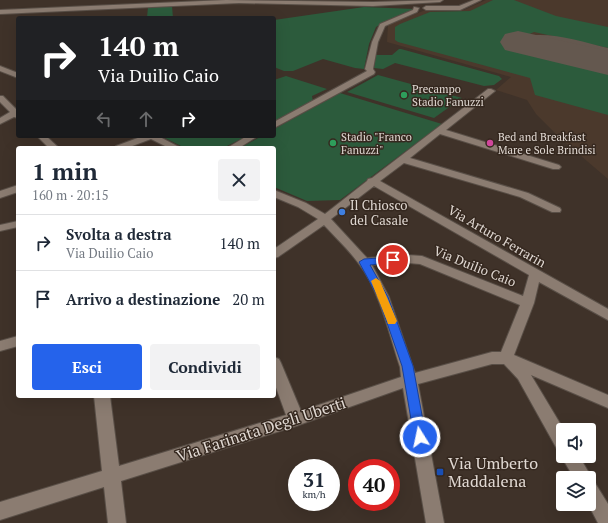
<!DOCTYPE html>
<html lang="it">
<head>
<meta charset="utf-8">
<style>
  :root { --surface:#fff; --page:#f2f2f3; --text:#1f2937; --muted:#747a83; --line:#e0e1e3; --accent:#2563eb }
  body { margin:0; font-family:"PT Serif",serif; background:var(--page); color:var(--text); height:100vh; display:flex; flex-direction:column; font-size:15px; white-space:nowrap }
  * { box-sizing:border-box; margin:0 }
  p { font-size:13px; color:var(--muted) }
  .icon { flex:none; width:22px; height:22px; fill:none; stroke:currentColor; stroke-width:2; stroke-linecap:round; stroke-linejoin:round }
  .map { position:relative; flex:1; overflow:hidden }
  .side { position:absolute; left:16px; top:146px; width:260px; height:252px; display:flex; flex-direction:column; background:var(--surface); border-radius:4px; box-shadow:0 4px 16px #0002 }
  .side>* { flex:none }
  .top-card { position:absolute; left:16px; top:16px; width:260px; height:122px; border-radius:4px; box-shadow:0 4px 16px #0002; background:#202124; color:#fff; overflow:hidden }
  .buttons { position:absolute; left:556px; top:423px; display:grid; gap:8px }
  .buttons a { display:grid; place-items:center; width:40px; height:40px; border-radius:4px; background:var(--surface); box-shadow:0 4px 16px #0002; font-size:20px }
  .speed { position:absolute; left:288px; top:459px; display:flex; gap:8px; font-size:20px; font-weight:700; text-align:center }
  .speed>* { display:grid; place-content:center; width:52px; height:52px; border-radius:50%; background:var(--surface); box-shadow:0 4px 16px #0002; line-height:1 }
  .speed small { font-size:10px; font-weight:400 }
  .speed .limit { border:6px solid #d22; background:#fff; color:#111 }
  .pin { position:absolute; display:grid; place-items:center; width:34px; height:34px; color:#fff; margin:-17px; border:2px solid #fff; border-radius:50%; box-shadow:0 1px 4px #0007 }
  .me { position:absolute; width:44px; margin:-22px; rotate:350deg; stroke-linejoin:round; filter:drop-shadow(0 0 3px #0008) }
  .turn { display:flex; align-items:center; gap:14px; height:84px; padding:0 16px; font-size:18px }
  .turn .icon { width:52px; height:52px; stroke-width:2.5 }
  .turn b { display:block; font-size:28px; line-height:34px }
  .lanes { display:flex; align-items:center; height:38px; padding:0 16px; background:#0003; justify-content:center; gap:20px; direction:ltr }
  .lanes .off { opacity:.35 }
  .round { display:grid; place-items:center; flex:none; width:42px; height:42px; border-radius:4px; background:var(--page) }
  .head { display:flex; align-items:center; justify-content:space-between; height:68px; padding:0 16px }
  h1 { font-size:24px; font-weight:800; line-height:30px }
  .button { display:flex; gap:8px; margin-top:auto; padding:8px 16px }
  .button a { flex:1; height:46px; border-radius:4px; background:var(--accent); color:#fff; font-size:16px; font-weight:800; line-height:46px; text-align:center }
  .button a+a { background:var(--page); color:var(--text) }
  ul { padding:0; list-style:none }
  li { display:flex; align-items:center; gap:12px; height:56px; padding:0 16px; border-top:1px solid var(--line) }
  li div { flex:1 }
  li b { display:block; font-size:15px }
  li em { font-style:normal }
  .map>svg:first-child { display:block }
</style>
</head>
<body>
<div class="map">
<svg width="608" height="523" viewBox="0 0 608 523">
  <rect width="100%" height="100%" fill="#3f3229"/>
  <path fill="#4b392c" d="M486,0h122v179l-48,-41 -24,-24 -9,-14 -31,-10 15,-13 -124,-35 1,-17 40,-16 36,1z"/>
  <path fill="#2c5b3c" d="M493,0h21l42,16 52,11v21l-74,-16 -9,4h-4l-18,9 105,26v44l-73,-20 -5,-17 -132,-36 -3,-2v-13l5,-3 30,-12 40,-1z
    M172,6l1,12h-26l1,-11z
    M364,7l50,2 -28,12 -10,6 -7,17 -5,25 -9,-1 -32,-9 -30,12h-9l-10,-4v-47z
    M399,49h2l98,27 3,3 -8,6 -10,1 -89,-23 -12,6 -9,-1 2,-13h16z
    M378,75l84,23 -28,20 -87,-26z
    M286,76l41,13 -15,7 1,6 -39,20v-42z
    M340,93l102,31 -102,76 -33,1 -33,-14v-39h-34l22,-12h12v-7z
    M161,136h86l-24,12h-38z"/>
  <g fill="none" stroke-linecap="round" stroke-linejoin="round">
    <path fill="#64584f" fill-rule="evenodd" d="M535,35c25,-1 49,7 73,13v9l-41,-10 -26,-4 2,3 -2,3c-7,2 -15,0 -19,-7l2,-3z"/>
    <path fill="#64584f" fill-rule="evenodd" d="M518,31l90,20v24l-103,-25 -5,-8 5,-8z"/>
    <defs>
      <path id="minor" d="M226,0l147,2 70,-2 -3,2 -67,4 -134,-3 -239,11v-4z
        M474,0h7l-21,10h-34l-3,-2 3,-2h33z
        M414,7l5,1 -2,4 -32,14 -7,16 -5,27 2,3 -1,2 -100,54v-6l93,-51 -2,-2 7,-27 8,-18 33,-14z
        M0,66l18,7v5l-18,-7z
        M488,89h3l4,2 -49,39 113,35 2,2 -2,2h-6l-113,-35 -30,24 118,35 32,15 1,2 -1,2h-8l-32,-15 -116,-34 -24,18 228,128v11l-69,-38 -5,21 -20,52 94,40v13l-77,-33 33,55 -1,21 -6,-2 -39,-70 -14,-15h-12l-74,20 26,139h-18l-23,-135 -107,38 -175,55 5,42h-18l-4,-36 -104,33v-18l102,-31 -8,-75h16l9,70 167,-51 -12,-33v-25l5,2 2,4 20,48 100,-34 -1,-10c-11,-33 -20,-76 -41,-103 -10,-14 -23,-26 -35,-39l-46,32 -4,1v-9l44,-30 -20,-12 -24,-10v-7l32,13 19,11 42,-33 1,-2 4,-1zM374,186l155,89 -6,21 -101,-40 -14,-1 -41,3 -36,-39zM408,263l12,1 100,41 -19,47h-9l-77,21 -26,-76 -17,-32z
        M0,96h3l13,13h2v9l-4,-1 -14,7v-6l10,-6 -10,-10z
        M37,136h9l13,12h-10z
        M143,136h15l23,12h-12l-18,-9 -24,9h-13l2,-2z
        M247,136h11l-19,12h-12z
        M18,185v7l-18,6v-7z
        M18,221v6l-18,4v-6z
        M18,336v10l-18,5v-10z
        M563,453v3h16l13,22 -2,3 5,2 13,21v19h-10l-10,-19h1v-26h-15l-13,-22z"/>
    </defs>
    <use href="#minor" stroke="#594f47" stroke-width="2"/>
    <use href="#minor" fill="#8b7c71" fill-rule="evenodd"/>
  </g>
  <path fill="#2563eb" stroke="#184099" d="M393,257l3,1 2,2 -2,2 -26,3 18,32 25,69 13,71 -2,4 -4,2 -5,-2 -1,-4 -12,-71 -24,-69 -19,-35 5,-3z"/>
  <path fill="#f59e0b" d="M376,278l4,3 17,40 -2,3h-7l-1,-3 -16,-40z"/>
  <g fill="#2e9e5b" stroke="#35281f" stroke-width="1.5">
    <circle cx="404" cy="95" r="4"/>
    <circle cx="333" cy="143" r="4"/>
  </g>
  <circle fill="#d1479c" stroke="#35281f" stroke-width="1.5" cx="490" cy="143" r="4"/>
  <circle fill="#3f7fe0" stroke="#35281f" stroke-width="1.5" cx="342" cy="212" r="4"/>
  <rect fill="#1a4fb4" stroke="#35281f" stroke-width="1.5" x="436" y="468" width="8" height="8" rx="2"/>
  <g text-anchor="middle" stroke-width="3" stroke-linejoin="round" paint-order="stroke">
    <g font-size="11" fill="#e0d8d2" stroke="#35281f" text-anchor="start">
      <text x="412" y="93">Precampo<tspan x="412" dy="13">Stadio Fanuzzi</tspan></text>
      <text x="341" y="141">Stadio "Franco<tspan x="341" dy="13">Fanuzzi"</tspan></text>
      <text x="498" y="141">Bed and Breakfast<tspan x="498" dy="13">Mare e Sole Brindisi</tspan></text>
    </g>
    <g font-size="13" fill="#e0d8d2" stroke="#35281f" text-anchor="start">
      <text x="350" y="210">Il Chiosco<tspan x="350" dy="15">del Casale</tspan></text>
    </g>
    <g font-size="13" fill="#e0d8d2" stroke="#35281f">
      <text transform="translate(497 236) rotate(30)" y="5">Via Arturo Ferrarin</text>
      <text transform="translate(475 266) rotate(22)" y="5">Via Duilio Caio</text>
    </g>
    <g font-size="16" fill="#e0d8d2" stroke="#35281f">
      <text transform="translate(261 429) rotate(-18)" y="6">Via Farinata Degli Uberti</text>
    </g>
    <g font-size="16" fill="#e0d8d2" stroke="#35281f" text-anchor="start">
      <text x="448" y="469">Via Umberto<tspan x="448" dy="18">Maddalena</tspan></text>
    </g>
  </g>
</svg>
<div class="buttons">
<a><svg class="icon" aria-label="sound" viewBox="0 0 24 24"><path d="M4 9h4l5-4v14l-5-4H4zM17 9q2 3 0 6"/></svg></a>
<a><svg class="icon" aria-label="layers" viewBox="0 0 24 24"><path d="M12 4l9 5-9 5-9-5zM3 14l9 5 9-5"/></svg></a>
</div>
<div class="speed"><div>31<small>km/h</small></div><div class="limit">40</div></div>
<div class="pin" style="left:393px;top:260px;background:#d93025"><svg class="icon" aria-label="arrive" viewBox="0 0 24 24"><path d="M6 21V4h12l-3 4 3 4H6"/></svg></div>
<svg class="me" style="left:420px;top:437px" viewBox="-20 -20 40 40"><circle r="17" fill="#2563eb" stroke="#fff" stroke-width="3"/><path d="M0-11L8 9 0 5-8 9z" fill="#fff"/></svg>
<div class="top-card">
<div class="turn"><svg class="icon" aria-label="right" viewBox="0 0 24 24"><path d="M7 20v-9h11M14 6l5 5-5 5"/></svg><div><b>140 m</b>Via Duilio Caio</div></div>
<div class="lanes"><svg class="icon off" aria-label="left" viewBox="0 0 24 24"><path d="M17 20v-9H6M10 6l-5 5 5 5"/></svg><svg class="icon off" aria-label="ahead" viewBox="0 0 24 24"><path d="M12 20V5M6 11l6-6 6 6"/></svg><svg class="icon" aria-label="right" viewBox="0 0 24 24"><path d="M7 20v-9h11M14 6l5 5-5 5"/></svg></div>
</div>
<section class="side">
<div class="head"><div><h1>1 min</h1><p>160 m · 20:15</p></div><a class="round"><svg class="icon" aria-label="close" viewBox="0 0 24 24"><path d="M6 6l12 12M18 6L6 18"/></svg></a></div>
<ul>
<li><svg class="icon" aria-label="right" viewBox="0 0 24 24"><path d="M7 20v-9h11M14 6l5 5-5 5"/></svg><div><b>Svolta a destra</b><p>Via Duilio Caio</p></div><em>140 m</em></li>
<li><svg class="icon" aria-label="arrive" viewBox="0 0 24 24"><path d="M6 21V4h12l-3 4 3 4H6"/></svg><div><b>Arrivo a destinazione</b></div><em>20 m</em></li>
</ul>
<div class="button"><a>Esci</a><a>Condividi</a></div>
</section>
</div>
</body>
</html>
